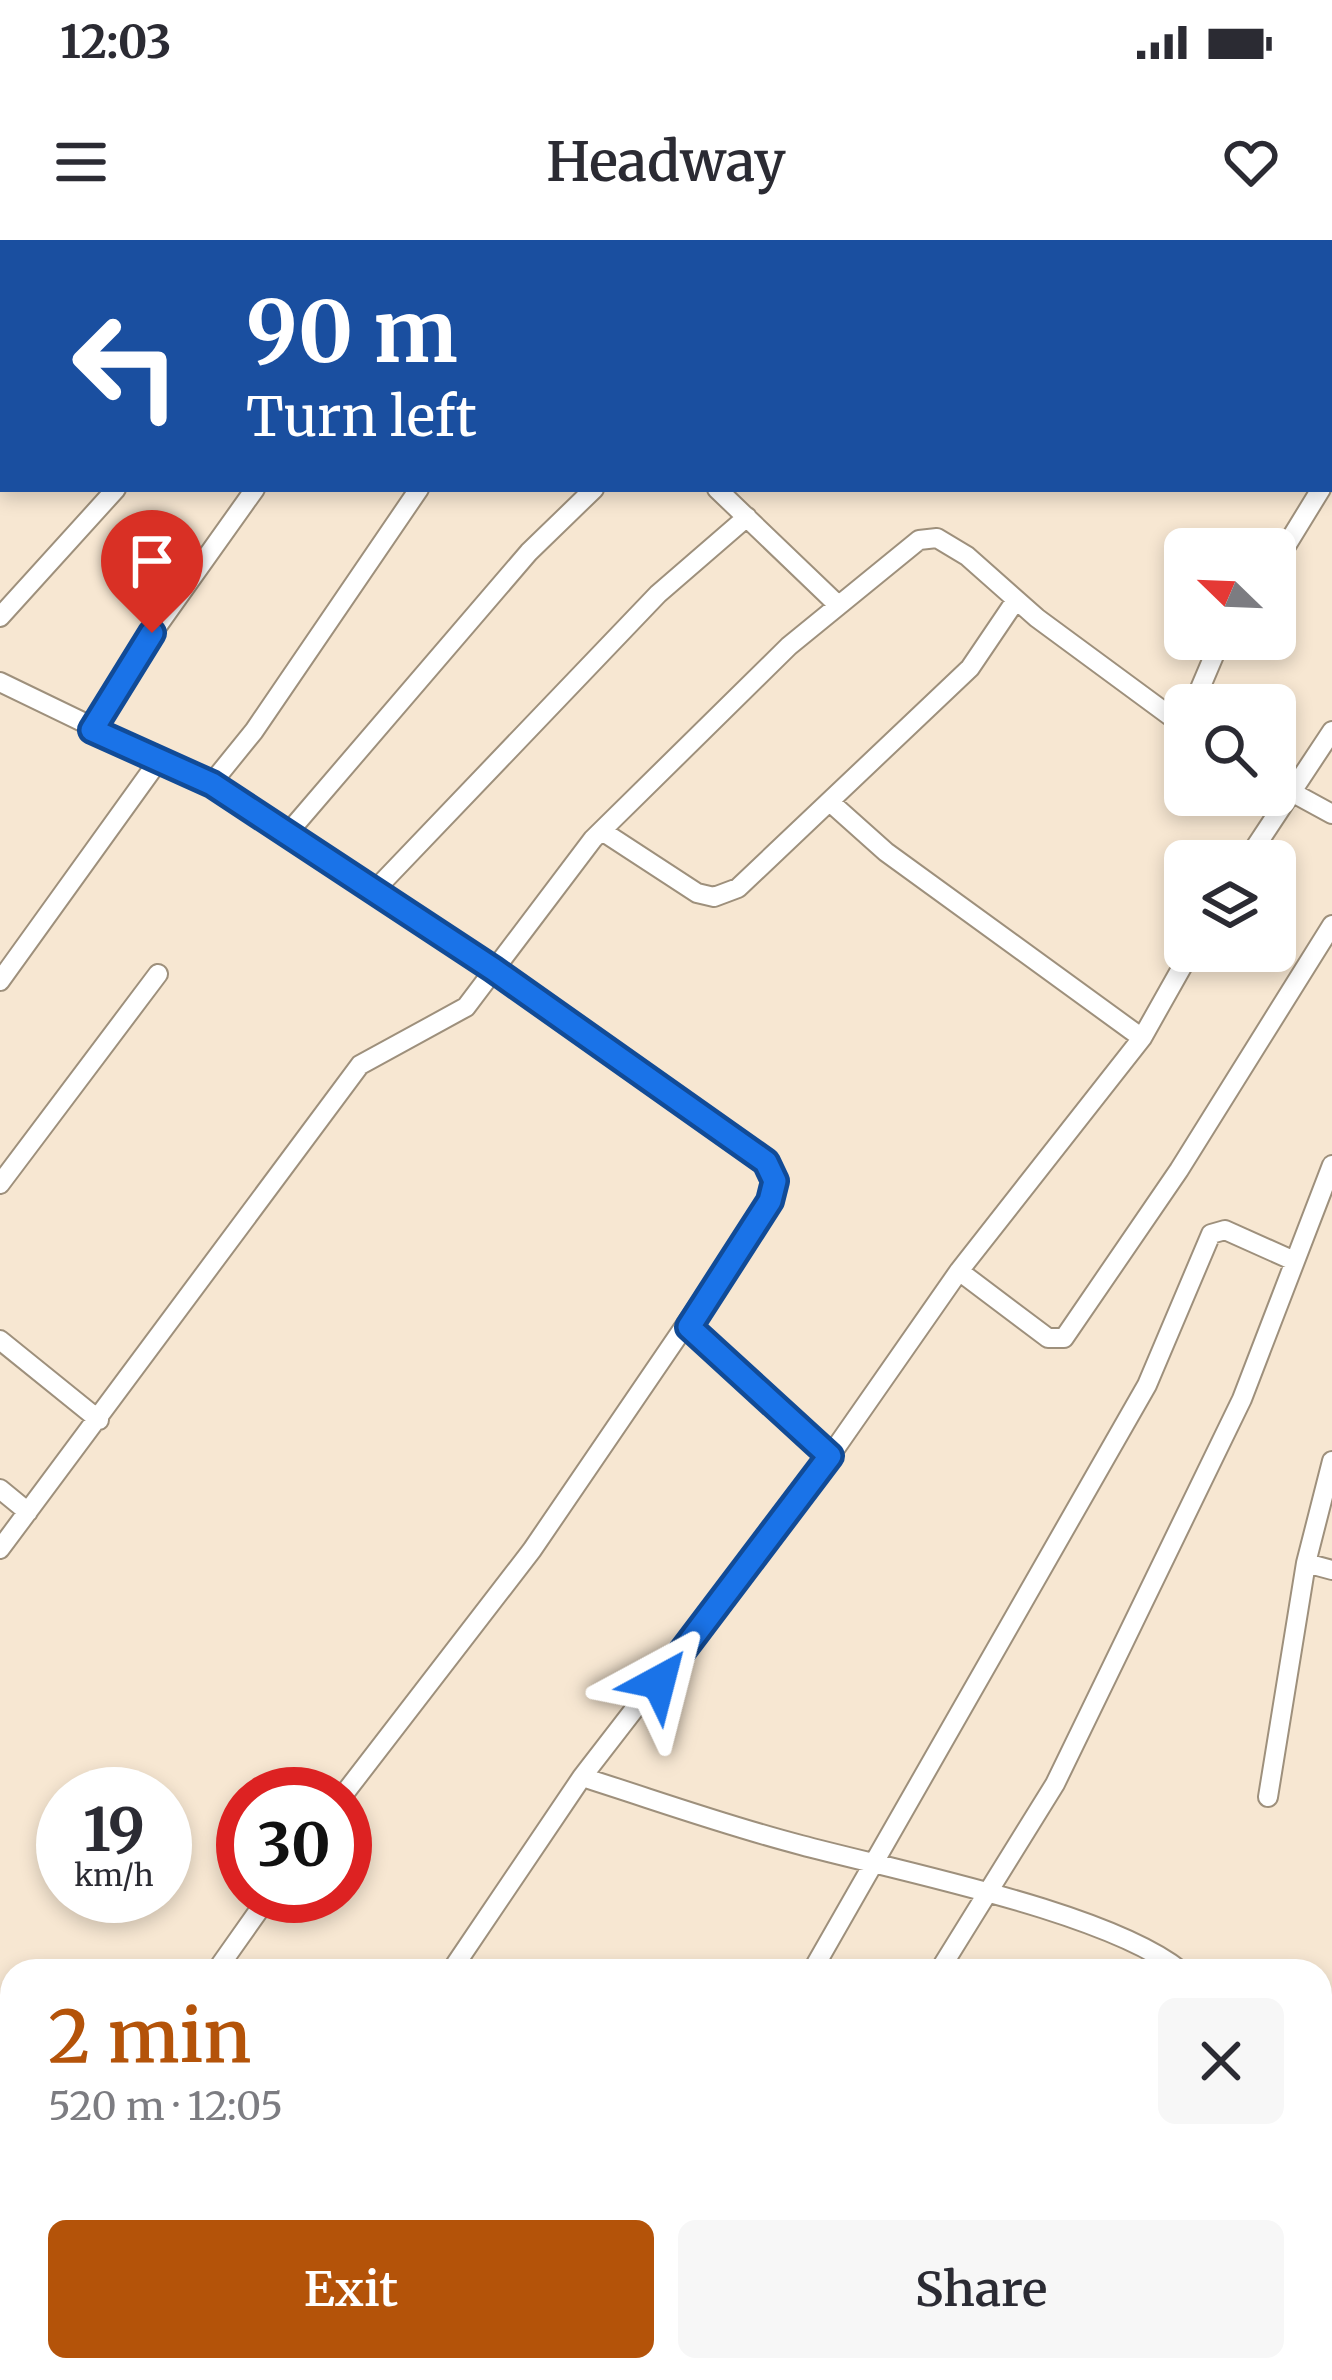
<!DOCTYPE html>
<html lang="en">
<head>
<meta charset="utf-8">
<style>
  :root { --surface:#fff; --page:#f7f7f7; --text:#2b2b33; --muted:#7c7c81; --accent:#b45309 }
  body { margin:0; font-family:Merriweather,serif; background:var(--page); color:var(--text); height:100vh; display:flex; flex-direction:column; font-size:45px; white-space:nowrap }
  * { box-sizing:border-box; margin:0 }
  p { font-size:39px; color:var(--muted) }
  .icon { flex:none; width:66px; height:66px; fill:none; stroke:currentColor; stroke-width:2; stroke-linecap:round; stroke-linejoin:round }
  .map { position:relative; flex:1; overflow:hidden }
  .side { position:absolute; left:0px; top:1719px; width:1332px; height:423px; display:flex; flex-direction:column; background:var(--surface); border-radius:36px 36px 0 0; box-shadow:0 6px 18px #0003 }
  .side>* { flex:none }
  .banner { position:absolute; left:0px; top:0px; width:1332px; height:252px; box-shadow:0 6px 18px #0003; background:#1a4fa0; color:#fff; overflow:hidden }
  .needle { width:78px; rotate:293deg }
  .tools { position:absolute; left:1164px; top:288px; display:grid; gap:24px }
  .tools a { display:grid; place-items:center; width:132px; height:132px; border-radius:18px; background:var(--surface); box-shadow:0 6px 18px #0003; font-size:60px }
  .speed { position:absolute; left:36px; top:1527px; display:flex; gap:24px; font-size:60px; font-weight:700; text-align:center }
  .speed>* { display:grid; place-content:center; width:156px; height:156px; border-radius:50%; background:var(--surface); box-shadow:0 6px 18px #0003; line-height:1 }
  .speed small { font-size:30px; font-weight:400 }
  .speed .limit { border:18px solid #d22; background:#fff; color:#111 }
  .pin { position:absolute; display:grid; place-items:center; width:102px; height:102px; color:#fff; margin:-123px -51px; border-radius:50% 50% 50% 0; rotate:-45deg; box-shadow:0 0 12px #0007 }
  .pin .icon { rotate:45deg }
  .me { position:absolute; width:132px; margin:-66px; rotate:38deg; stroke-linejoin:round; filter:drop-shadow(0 0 9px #0008) }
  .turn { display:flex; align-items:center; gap:42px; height:252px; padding:0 48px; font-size:54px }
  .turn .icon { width:156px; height:156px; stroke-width:2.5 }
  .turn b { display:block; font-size:84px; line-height:102px }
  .round { display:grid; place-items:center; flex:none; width:126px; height:126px; border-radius:18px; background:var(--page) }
  .headline { display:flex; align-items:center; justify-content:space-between; height:204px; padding:0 48px }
  h1 { font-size:72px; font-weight:600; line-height:90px; color:var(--accent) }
  .action { display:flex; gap:24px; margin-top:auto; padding:24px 48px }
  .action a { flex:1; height:138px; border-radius:18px; background:var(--accent); color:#fff; font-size:48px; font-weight:600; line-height:138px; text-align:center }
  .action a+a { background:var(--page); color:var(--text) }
  .status { display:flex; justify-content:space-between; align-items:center; height:84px; padding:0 60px; background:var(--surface); direction:ltr }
  .status svg { height:33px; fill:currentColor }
  header { display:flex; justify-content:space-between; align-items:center; height:156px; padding:0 48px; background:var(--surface); font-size:54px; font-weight:600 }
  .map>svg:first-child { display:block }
</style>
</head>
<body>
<div class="status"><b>12:03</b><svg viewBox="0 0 49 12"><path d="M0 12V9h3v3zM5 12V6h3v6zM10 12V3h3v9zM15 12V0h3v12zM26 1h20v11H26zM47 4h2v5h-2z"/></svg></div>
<header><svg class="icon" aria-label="menu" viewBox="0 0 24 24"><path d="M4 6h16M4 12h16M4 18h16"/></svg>Headway<svg class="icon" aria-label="heart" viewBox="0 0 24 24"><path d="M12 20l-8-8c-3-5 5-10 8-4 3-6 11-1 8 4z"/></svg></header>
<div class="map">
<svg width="1332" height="2140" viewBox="0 0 1332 2140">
  <rect width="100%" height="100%" fill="#f7e7d2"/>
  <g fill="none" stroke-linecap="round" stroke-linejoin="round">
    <defs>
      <path id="minor" d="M365,0l2,3
        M1076,0l3,3
        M386,3l4,-3
        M1280,3l1,-3
        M1329,90l3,1
        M1329,203l3,8
        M1329,234l3,-7
        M717,249l121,116
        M1275,324l46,-75
        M0,377l116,-128
        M0,442l211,102 282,185 273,193 9,19 -5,20 -238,349 -188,244
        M1193,465l28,-66
        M92,490l37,-64 126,-177
        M1275,543l57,31
        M211,544l43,-53 165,-242
        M830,562l56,50 256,186
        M602,591l95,62 17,4 24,-9 232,-220 46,-68
        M288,593l241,-281 65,-63
        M1246,621l86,-130
        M374,651l284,-297 89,-77
        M0,741l159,-221
        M0,944l158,-210
        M959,1031l89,67h16l115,-168 153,-245
        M689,1087l141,129
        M0,1100l99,80
        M0,1249l28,23
        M0,1309l360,-484 106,-58 127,-168 196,-193 130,-106 18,-2 30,18 70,62 148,109
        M1306,1323l26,7
        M1268,1557l38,-234 26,-102
        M216,1731l53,-75
        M451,1731l131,-194
        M812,1731l335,-586 64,-151 14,-4 67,30
        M939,1731l116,-187 187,-385 90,-234
        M1181,1731c-73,-59 -283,-100 -380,-126 -74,-19 -146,-45 -219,-68l248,-321 129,-185 183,-233 49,-87
        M1320,1795l12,6
        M0,1898l12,6
        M1320,1934l12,8
        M0,2059l12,6
        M142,2130l26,10
        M379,2130l17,10
        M559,2140l7,-10
        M707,2140l5,-10
        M937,2140h26"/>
    </defs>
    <use href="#minor" stroke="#9e907c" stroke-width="22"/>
    <use href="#minor" stroke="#fff" stroke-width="18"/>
  </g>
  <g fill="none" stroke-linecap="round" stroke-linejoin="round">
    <defs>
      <path id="route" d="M152,393l-60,97 120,54 281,185 273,193 9,19 -5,20 -81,126 141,129 -171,226"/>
    </defs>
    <use href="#route" stroke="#114b97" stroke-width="30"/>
    <use href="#route" stroke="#1a73e8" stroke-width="21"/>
  </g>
</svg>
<div class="tools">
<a><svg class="needle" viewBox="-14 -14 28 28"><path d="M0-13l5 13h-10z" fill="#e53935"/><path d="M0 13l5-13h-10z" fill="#7c7c81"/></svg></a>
<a><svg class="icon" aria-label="search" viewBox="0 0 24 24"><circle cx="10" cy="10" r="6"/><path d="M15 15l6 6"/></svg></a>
<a><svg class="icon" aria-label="layers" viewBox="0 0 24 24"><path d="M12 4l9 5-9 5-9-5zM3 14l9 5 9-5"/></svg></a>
</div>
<div class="speed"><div>19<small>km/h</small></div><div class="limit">30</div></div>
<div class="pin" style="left:152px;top:393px;background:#d93025"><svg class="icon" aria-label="arrive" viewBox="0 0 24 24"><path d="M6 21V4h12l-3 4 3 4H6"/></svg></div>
<svg class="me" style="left:659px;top:1442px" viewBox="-20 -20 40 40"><path d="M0-17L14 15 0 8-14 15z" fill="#1a73e8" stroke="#fff" stroke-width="4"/></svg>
<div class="banner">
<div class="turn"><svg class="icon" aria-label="left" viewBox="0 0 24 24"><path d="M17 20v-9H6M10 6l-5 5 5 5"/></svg><div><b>90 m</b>Turn left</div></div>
</div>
<section class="side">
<div class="headline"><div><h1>2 min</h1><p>520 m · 12:05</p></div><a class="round"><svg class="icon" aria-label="close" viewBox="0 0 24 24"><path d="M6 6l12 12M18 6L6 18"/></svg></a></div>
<div class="action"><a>Exit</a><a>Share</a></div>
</section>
</div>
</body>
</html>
